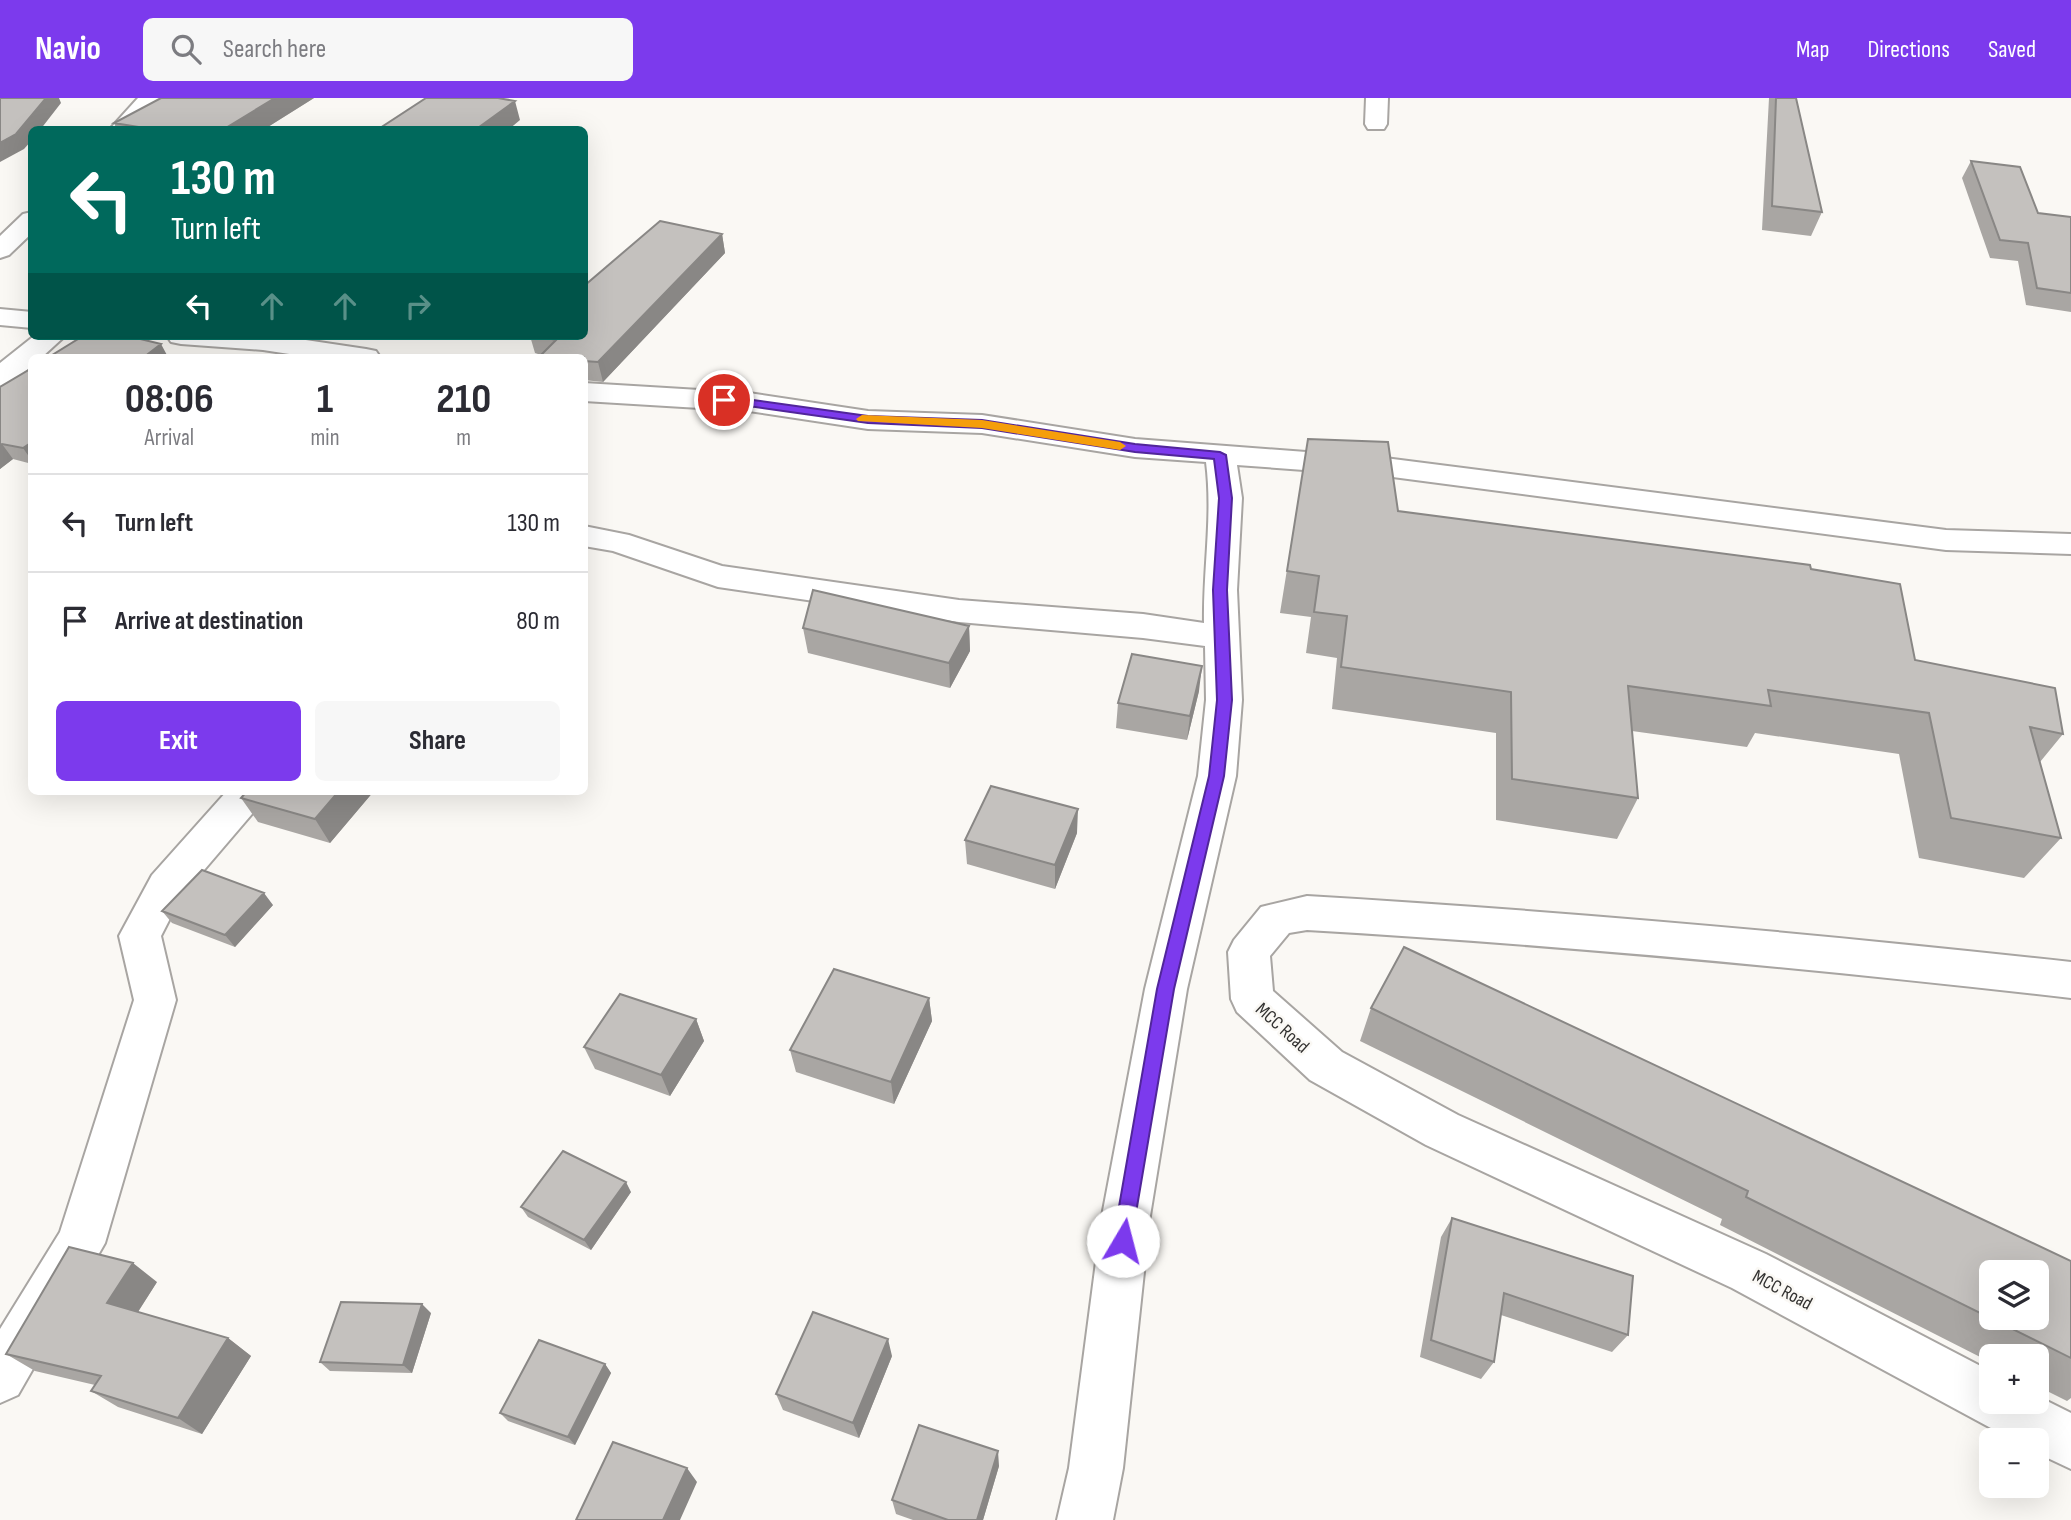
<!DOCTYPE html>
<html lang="en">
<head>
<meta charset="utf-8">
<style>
  :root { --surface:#fff; --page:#f7f7f7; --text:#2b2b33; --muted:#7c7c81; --line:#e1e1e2; --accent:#7c3aed }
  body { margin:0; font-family:"Sofia Sans Condensed",sans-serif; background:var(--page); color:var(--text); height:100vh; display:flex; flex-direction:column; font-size:26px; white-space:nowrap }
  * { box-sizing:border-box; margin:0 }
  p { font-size:23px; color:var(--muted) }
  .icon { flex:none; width:38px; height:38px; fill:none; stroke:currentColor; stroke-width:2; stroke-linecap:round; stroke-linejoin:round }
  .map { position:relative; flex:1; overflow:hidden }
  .sheet { position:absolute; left:28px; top:256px; width:560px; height:441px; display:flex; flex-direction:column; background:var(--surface); border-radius:10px; box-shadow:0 7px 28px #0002 }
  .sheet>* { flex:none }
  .top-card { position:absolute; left:28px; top:28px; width:560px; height:214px; border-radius:10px; box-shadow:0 7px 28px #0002; background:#00695c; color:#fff; overflow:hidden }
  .controls { position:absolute; left:1979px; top:1162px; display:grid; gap:14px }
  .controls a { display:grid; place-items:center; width:70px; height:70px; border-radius:10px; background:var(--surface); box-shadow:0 7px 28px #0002; font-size:35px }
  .pin { position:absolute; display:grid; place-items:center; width:60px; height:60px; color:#fff; margin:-30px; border:4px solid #fff; border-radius:50%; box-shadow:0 2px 7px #0007 }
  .me { position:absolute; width:77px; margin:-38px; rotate:8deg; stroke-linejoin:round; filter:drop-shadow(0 0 5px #0008) }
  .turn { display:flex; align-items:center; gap:24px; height:147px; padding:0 28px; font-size:32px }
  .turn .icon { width:91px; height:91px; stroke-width:2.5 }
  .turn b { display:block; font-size:49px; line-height:60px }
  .lanes { display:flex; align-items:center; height:66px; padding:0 28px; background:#0003; justify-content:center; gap:35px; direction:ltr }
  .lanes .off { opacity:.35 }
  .eta { display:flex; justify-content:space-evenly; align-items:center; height:119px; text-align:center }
  .eta b { font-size:42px; font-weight:700; line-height:49px }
  .primary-button { display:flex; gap:14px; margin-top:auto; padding:14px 28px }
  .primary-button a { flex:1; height:80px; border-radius:10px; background:var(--accent); color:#fff; font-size:28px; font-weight:700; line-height:80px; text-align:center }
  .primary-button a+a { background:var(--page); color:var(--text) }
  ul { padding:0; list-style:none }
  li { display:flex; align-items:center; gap:21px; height:98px; padding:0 28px; border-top:2px solid var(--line) }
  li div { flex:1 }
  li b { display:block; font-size:26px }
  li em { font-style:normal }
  header { display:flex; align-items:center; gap:42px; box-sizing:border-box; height:98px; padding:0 35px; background:var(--accent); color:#fff }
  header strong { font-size:33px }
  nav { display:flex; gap:38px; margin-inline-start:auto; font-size:24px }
  .search { width:490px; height:63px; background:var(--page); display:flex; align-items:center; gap:18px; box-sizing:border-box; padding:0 24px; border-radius:10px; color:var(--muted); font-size:26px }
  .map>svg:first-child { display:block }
</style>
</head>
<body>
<header>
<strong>Navio</strong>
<div class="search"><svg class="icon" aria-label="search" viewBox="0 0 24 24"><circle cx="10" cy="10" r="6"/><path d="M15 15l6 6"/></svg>Search here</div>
<nav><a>Map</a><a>Directions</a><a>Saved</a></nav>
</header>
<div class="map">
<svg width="2071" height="1422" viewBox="0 0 2071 1422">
  <rect width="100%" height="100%" fill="#faf8f4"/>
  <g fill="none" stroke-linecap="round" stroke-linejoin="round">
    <defs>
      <path id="street" d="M138,0h23l-28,32h-24z
        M1366,0h22l-1,26 -3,5h-16l-3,-5z
        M32,114v21l-23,22 -9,3v-22l23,-22z
        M0,211l32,3v16l-32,-3z
        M34,238h31l-23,21h-10v9l-22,17 -10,3v-23z
        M167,238h112l87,13 10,2 4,6h-71l-46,-7 -82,-6 -10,-2z
        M584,285l165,10 119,18 114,4 153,24 250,19 561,72 125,4v20l-125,-4 -561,-74 -148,-11 5,33 -5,92 5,110 -6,76 -49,213 -37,227 -27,252 -10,52h-56l12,-52 33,-252 43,-227 53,-213 8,-76 -1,-54 -62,-8 -184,-16 -241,-35 -105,-36 -29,-5v-20l45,9 93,31 237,34 184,14 61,9c-1,-54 9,-107 2,-161l-71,-5 -153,-24 -114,-4 -119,-18 -165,-10z
        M227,693h42l-6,10 -82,96 -20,39 15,64 -71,243 -87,152 -18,8v-74l60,-97 74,-232 -15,-64 33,-61z
        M1307,798c255,15 510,38 764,66v36c-254,-29 -509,-53 -764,-68l-18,3 -19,23 3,35 69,61 116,63 308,139 226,118v30h45v-6l34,17v56l-34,-16v-13h-24l-281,-152 -306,-143 -116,-65 -73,-68 -6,-13 -3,-47 6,-12 27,-33z"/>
    </defs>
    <use href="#street" stroke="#a8a5a2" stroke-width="4"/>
    <use href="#street" fill="#fff" fill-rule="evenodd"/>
  </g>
  <path fill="#a9a6a3" d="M314,0l-51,32h-146l-3,-7z
    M1769,0h27l26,114 -11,24 -49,-6z
    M1971,63l67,52 33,4v95l-45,-7 -8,-44 -28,-3 -28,-80z
    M722,136l3,19 -122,129 -19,-2v-23l-43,-2 -6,-2 -5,-17h54z
    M32,270v96l-19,-5 -13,10v-82z
    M1308,341l90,72 413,58 104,91 148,74 -23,28 21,76 -37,40 -105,-20 -20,-104 -144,-21 -8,14 -115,-16 6,67 -21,41 -121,-19v-87l-164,-24 5,-51 -31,-5 5,-36 -31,-4z
    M969,528l1,25 -20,37 -142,-35 -5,-25z
    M1199,593l-12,49 -71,-12 2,-25z
    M374,693l-44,52 -72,-21 -17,-24z
    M1077,735l-22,56 -88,-25 -2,-24z
    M273,807l-38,42 -63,-24 -10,-12z
    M929,900l3,23 -38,83 -98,-32 -6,-22z
    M1371,910l700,253v137l-4,3 -30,-15v-30h-45v7l-272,-138 2,-6 -362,-178z
    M696,921l8,22 -34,55 -75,-27 -11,-22z
    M631,1094l-40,58 -63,-33 -7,-10z
    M1452,1120l176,117 -16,17 -111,-37 -7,47 -13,17 -61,-22 21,-120z
    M157,1184l-19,30 90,26 23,18 -49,78 -84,-27 -27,-16 4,-6 -60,-14 -29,-17z
    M431,1215l-19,60 -82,-2 -10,-9z
    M892,1258l-33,82 -76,-28 -7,-16z
    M605,1266l6,9 -36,72 -67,-24 -8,-8z
    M999,1368l-16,54h-70l-17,-6 -4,-14z"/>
  <path fill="#898785" d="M46,0h13l2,5 -21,27h-8v10l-8,9 -24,13v-19z
    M275,0h39l-51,32h-39v-1z
    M515,3l5,19 -12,10h-33z
    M722,136l3,19 -122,129 -5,-20z
    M161,246l7,13h-24z
    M32,344v19l-9,-13z
    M2,346l11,15 -13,10v-24z
    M969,528l1,25 -20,37 -1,-25z
    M1202,568l-3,25 -12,49 3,-24z
    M339,693h35l-44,52 -15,-24z
    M1078,711l-1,24 -22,56v-24z
    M264,795l9,12 -38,42 -10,-12z
    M929,900l3,23 -38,83 -3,-22z
    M696,921l8,22 -34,55 -9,-21z
    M626,1084l5,10 -40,58 -7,-10z
    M133,1165l24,19 -25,39 -25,-18z
    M422,1206l9,9 -19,60 -9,-8z
    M228,1240l23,18 -49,78 -24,-16z
    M888,1241l4,17 -33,82 -6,-15z
    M605,1266l6,9 -36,72 -7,-8z
    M998,1353l1,15 -16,54h-6z
    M687,1370l10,14 -17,38h-17z"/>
  <path fill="#c4c1be" stroke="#898785" stroke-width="2" fill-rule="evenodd" d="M0,0h46l-30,36 -16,9z
    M161,0h114l-51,31 4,1h-71l-43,-7z
    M426,0h72l17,3 -40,29h-98z
    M1776,0h20l26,114 -50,-6z
    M1971,63l49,6 18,46 33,4v76l-34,-5 -9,-45 -28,-3z
    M660,123l62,13 -124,128 -14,-1v-4h-45l17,-17 -17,-4h45v-50z
    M83,238h45l33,8 -17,13h-95z
    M32,270v74l-9,6 -21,-4 -2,1v-58z
    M1308,341l80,3 10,69 412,54 1,4 89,15 15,76 140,28 8,46 -33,-7 31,111 -110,-20 -22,-105 -161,-23 3,16 -143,-20 10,112 -126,-19 -1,-87 -170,-25 6,-51 -33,-4 5,-36 -32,-5z
    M813,492l156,36 -20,37 -146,-35z
    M1132,556l70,12 -12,50 -72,-13z
    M991,688l87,23 -23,56 -90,-25z
    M247,693h92l-24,28 -74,-21z
    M202,772l62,23 -39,42 -63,-24z
    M1404,849l667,314v97l-325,-161 2,-6 -377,-183zM1992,1174h45v46h-45z
    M834,871l95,29 -38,84 -101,-32z
    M620,896l76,25 -35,56 -77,-28z
    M563,1053l63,31 -42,58 -63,-33z
    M1452,1120l181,58 -5,59 -124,-42 -10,69 -63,-22z
    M69,1149l64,16 -26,40 121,35 -50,80 -87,-27 10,-15 -95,-22z
    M341,1204l81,2 -19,61 -83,-3z
    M813,1214l75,27 -35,84 -77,-29z
    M539,1242l66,24 -37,73 -68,-24z
    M919,1327l79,26 -21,69h-29l-56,-20z
    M613,1344l74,26 -24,52h-87z"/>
  <path fill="#7c3aed" stroke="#51269a" stroke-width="2" d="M724,298l144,20 114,4 153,24 85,8 6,3 6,43 -5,92 5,110 -8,76 -50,213 -44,259 -7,3 -7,-3 -3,-7 44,-252 52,-213 8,-76 -4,-110 6,-92 -5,-39 -79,-7 -153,-24 -114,-5 -148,-21v-5z"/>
  <path fill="#f59e0b" d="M862,317l120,5 138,22 6,4 -6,4 -138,-22 -124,-7 -2,-2z"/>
  <g text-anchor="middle" stroke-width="5" stroke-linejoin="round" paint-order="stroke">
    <g font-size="19" fill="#333231" stroke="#faf8f4">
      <text transform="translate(1283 929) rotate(42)" y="7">MCC Road</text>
      <text transform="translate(1783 1191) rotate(28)" y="7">MCC Road</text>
    </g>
  </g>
</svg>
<div class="controls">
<a><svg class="icon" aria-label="layers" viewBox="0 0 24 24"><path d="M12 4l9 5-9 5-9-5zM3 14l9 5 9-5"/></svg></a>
<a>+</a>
<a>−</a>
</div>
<div class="pin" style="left:724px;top:302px;background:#d93025"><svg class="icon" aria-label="arrive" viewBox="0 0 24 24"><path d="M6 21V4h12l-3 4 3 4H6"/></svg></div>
<svg class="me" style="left:1123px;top:1143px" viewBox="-20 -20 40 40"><circle r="19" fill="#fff"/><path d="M0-13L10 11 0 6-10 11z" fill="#7c3aed"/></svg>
<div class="top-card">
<div class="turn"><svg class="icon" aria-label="left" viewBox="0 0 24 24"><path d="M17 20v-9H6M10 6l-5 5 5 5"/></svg><div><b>130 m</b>Turn left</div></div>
<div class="lanes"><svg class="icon" aria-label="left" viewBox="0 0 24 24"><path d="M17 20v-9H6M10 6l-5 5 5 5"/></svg><svg class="icon off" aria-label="ahead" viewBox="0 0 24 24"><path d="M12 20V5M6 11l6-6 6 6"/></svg><svg class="icon off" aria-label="ahead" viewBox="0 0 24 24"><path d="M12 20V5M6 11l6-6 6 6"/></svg><svg class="icon off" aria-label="right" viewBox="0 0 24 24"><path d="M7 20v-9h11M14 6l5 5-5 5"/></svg></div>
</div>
<section class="sheet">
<div class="eta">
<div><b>08:06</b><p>Arrival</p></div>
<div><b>1</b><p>min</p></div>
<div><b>210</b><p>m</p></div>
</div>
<ul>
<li><svg class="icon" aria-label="left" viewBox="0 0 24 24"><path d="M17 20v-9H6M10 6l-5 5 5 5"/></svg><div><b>Turn left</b></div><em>130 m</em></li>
<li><svg class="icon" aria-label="arrive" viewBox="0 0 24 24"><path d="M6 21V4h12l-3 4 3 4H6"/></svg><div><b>Arrive at destination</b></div><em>80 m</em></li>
</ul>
<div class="primary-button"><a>Exit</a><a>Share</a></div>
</section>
</div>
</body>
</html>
